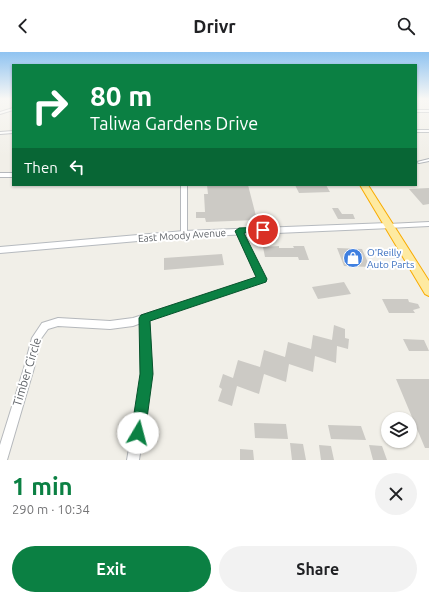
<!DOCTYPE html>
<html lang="en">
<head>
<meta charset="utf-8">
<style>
  :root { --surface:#fff; --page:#f2f2f2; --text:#202124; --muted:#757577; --accent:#0b8043 }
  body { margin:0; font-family:Ubuntu,sans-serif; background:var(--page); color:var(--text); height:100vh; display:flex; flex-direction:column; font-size:15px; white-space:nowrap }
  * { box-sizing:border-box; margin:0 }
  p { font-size:13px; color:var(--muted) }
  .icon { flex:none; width:22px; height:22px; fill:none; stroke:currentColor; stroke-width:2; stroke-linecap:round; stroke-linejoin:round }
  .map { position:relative; height:408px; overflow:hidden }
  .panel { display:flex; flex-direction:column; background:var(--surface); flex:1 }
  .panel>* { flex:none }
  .hud { position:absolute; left:12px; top:12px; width:405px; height:122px; border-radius:0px; box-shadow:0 1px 3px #0004; background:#0b8043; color:#fff; overflow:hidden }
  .fabs { position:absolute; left:381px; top:360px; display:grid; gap:8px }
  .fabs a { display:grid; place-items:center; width:36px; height:36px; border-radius:50%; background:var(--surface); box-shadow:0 1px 3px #0004; font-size:20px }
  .pin { position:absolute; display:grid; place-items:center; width:34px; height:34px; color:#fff; margin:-17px; border:2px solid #fff; border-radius:50%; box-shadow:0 1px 4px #0007 }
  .me { position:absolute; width:44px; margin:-22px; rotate:8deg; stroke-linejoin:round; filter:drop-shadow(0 0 3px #0008) }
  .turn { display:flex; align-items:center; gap:14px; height:84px; padding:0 12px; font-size:18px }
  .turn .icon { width:52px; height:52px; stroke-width:2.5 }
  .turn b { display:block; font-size:28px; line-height:34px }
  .then { display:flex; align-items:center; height:38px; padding:0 12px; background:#0003; gap:8px; font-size:15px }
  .round { display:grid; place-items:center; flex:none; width:42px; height:42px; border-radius:21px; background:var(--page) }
  .headline { display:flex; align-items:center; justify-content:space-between; height:68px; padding:0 12px }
  h1 { font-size:24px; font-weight:600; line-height:30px; color:var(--accent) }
  .action { display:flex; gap:8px; margin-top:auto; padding:8px 12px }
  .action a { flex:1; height:46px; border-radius:24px; background:var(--accent); color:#fff; font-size:16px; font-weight:600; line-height:46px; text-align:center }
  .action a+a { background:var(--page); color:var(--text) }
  header { display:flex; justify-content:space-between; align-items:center; height:52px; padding:0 12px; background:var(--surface); font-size:18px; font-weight:600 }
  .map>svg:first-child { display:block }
</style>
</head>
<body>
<header><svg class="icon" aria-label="back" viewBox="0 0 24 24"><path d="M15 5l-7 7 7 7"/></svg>Drivr<svg class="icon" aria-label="search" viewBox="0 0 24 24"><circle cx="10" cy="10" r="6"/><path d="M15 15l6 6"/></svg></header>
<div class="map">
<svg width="429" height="408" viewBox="0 0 429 408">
  <rect width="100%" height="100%" fill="#f1efe8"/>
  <path fill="#cccac5" d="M207,133h41l9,35 -51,2 -1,-4h-9v-6h9l-1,-18h4z
    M295,133h31l4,7 -31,1z
    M429,136v16l-6,1 -14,-16z
    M332,156h6l4,6h11l2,5h-17z
    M279,194v2h15l-1,-2h11l5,14h-10l-1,-3h-33l-2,-10z
    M337,196l25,1 8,18 -26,-1z
    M222,202l2,11 -60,5v-12z
    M344,230l7,12 -33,5 -6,-12z
    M382,247h26l1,3 9,2 2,4 -7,2 2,3h-26z
    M334,273l11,4v9l4,1 -1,10 -11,-3 -1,17 -21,-7 -2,16 -24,-8 -3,18 -22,-8 -5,20 -22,-8 -5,20 -14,-5 4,-12 -3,-2 4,-13 10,4 5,-18 22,7 4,-17 21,7 3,-15 23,7 2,-14 19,5z
    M403,287l21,1 5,11h-20z
    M396,327h33v69h-4z
    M254,371l32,1 2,15 -33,-1z
    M328,373l33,1 5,14 -35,-1z
    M290,391l13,1 3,16h-14z
    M319,393l12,1 3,14h-13z
    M369,393l13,1 5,14h-14z
    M240,397l13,1 1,10h-14z"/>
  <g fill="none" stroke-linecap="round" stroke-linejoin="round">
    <defs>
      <path id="minor" d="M13,56v2l-13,4v-2z
        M416,58h13v2h-13z
        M416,78h13v2h-13z
        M13,79v2l-13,1v-2z
        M429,107v2l-10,2 -2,-1z
        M0,121h13v4h-13z
        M181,133h6v49l-3,2 -3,-2z
        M239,177l3,2 24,48 -1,2 -116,39 3,54 -13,86h-12l15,-86 -1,-51 -8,3 -23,3 -52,-3 -10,3 -8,11 -6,28 -27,92h-7v-15l24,-77 8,-30 10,-15 16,-5 52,3 23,-3 125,-40 -22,-47z"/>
      <path id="tertiary" d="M429,170v4l-41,2 -4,-2 4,-2z"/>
      <path id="secondary" d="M388,171l4,3 -1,2 -207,9 -184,16v-6l184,-16z"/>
      <path id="trunk" d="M360,133h8l61,96v15l-4,-2z"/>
    </defs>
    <use href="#minor" stroke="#b5b8bc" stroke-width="2"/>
    <use href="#tertiary" stroke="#b5b8bc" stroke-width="2"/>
    <use href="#secondary" stroke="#b6babf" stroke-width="2"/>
    <use href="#trunk" stroke="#f9ab00" stroke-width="2"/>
    <use href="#minor" fill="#fff" fill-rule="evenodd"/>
    <use href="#tertiary" fill="#fff" fill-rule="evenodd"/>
    <use href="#secondary" fill="#fff" fill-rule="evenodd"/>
    <use href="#trunk" fill="#feeaa1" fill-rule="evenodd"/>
  </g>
  <linearGradient id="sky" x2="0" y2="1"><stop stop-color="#8fc3f1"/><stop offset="0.45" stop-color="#f9f8f5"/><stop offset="1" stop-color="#f9f8f5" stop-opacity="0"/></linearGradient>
  <rect width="429" height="104" fill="url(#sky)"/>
  <path fill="#0b8043" stroke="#07532c" d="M263,175l4,3 -1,2 -22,1 23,46 -1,3 -116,39 3,53 -8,59 -2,5 -5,2 -5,-2 -2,-5 9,-59 -1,-56 2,-3 115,-38 -21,-46 4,-3z"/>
  <defs>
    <symbol id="shop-disc" viewBox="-11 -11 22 22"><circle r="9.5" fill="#3f7fe0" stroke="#fff"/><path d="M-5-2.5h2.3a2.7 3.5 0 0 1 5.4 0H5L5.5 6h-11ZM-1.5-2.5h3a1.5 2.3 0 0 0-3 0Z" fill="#fff"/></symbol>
  </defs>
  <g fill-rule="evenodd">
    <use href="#shop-disc" x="342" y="195" width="22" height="22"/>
  </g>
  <g text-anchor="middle" stroke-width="4" stroke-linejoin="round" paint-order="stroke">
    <g font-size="10" fill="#5f6368" stroke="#fff">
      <text transform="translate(182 183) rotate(-4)" y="4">East Moody Avenue</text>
    </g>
    <g font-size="10" fill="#366cbe" stroke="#fff" text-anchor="start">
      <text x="367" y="204">O'Reilly<tspan x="367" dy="12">Auto Parts</tspan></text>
    </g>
    <g font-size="12" fill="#5f6368" stroke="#fff">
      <text transform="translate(27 320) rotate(-73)" y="4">Timber Circle</text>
    </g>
  </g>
</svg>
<div class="fabs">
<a><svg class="icon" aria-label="layers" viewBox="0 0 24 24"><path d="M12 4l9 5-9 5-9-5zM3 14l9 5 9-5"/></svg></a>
</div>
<div class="pin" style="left:263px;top:178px;background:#d93025"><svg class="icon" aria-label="arrive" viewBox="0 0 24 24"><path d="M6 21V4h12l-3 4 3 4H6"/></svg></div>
<svg class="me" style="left:138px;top:381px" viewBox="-20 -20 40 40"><circle r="19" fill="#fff"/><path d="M0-13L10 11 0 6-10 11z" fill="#0b8043"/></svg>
<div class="hud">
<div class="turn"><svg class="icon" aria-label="right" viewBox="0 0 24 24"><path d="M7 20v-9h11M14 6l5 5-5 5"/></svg><div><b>80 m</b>Taliwa Gardens Drive</div></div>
<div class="then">Then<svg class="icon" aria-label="left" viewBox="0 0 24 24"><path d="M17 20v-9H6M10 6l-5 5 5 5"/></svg></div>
</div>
</div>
<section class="panel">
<div class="headline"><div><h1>1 min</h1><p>290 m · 10:34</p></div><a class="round"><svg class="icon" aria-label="close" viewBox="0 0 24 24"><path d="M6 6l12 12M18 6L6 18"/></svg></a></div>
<div class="action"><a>Exit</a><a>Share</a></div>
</section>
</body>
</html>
